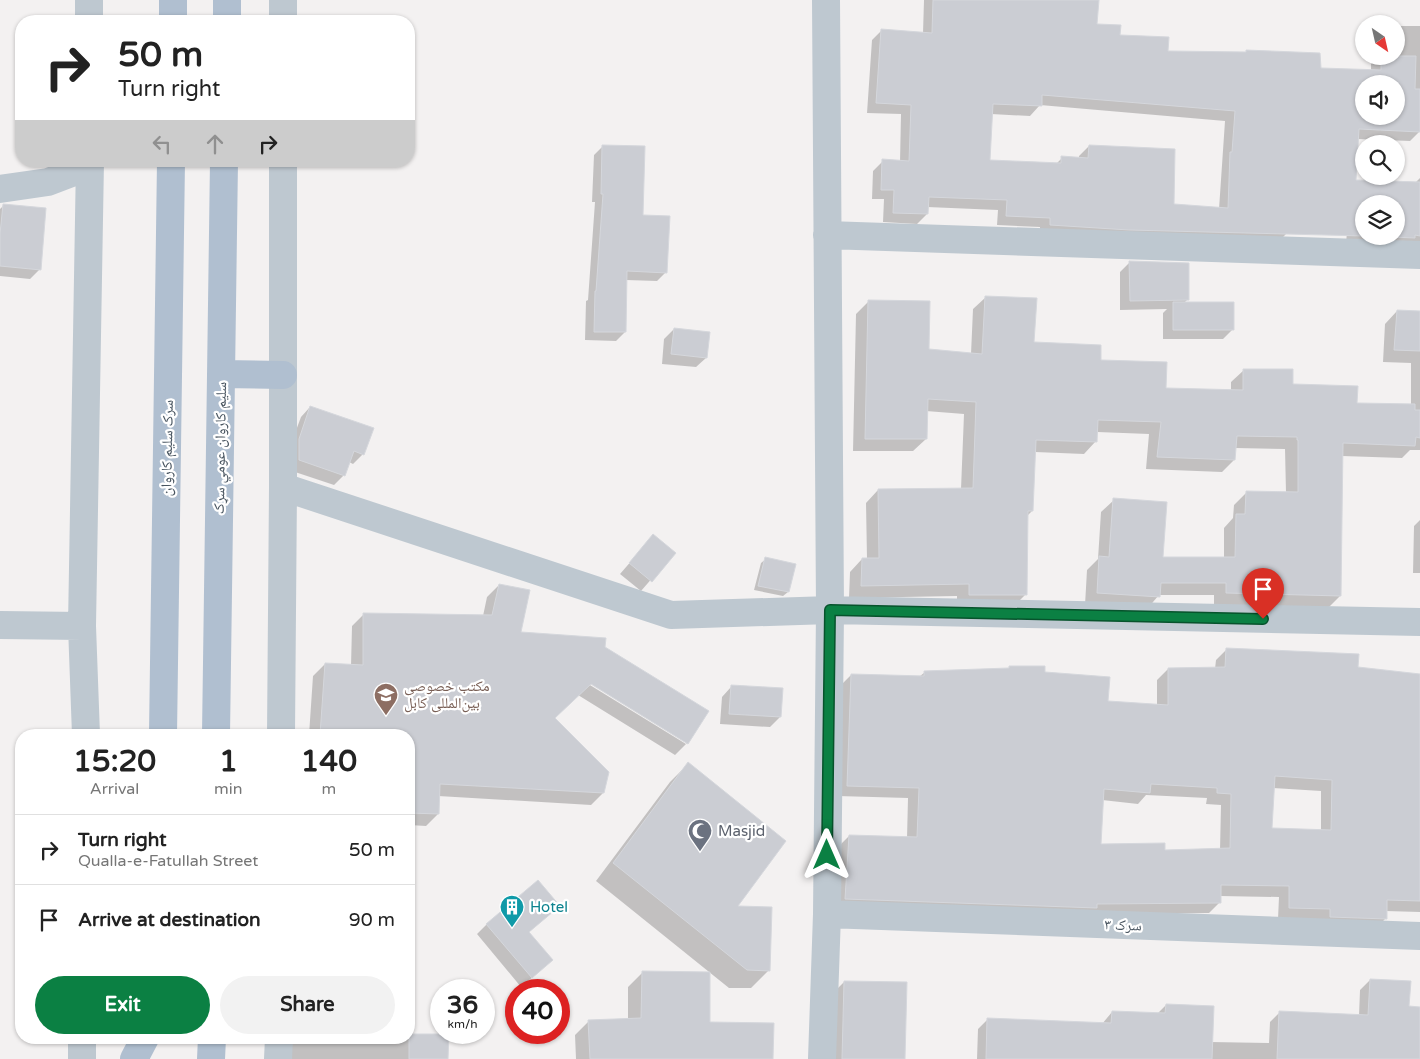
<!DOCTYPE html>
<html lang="en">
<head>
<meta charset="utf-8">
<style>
  :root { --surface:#fff; --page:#f2f2f2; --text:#222; --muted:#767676; --line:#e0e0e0; --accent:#0b8043 }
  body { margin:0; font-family:"Varela Round","Noto Naskh Arabic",sans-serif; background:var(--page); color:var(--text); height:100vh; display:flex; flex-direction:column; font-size:19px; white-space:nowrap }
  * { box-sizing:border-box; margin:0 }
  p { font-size:16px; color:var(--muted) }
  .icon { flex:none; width:28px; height:28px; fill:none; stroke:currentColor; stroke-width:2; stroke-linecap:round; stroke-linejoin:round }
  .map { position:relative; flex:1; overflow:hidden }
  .details { position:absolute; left:15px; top:729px; width:400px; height:315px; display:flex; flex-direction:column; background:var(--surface); border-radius:20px; box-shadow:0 1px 4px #0004 }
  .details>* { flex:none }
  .guide { position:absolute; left:15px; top:15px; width:400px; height:152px; border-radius:20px; box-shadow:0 1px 4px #0004; background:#fff; color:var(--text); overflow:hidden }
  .needle { width:32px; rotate:146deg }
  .tools { position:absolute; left:1355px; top:15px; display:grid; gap:10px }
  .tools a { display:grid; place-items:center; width:50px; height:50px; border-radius:50%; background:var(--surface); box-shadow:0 1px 4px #0004; font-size:25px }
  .speed { position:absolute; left:430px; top:979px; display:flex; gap:10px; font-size:25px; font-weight:700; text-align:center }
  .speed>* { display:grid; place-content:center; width:65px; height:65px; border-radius:50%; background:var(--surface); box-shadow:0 1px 4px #0004; line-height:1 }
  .speed small { font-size:12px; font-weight:400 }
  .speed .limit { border:8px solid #d22; background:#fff; color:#111 }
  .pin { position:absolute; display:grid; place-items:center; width:42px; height:42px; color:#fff; margin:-51px -21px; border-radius:50% 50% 50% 0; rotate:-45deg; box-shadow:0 0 5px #0007 }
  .pin .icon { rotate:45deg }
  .me { position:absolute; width:55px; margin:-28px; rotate:0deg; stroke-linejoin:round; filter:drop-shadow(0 0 4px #0008) }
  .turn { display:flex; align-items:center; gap:18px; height:105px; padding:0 20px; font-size:22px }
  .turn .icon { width:65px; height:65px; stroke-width:2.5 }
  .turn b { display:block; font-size:35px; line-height:42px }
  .lanes { display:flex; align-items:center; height:48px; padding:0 20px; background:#0003; justify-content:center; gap:25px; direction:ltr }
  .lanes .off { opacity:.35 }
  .eta { display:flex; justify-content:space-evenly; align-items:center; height:85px; text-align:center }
  .eta b { font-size:30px; font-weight:700; line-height:35px }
  .button { display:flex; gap:10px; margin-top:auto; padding:10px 20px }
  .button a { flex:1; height:58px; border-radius:30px; background:var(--accent); color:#fff; font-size:20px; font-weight:700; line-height:58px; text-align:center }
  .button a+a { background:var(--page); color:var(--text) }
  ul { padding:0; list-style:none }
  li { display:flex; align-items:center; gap:15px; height:70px; padding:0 20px; border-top:1px solid var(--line) }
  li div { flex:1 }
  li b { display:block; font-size:19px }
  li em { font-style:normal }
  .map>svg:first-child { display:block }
</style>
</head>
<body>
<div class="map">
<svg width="1420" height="1059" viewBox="0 0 1420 1059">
  <rect width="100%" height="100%" fill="#f3f1f1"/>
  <path fill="#0003" fill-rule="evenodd" d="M924,0h174l-2,25 23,11 48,16 78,1 2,-2 73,19 51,1v-7l8,-8h17v-30h24v105l-10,10 -53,-2 -2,42 61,1 4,-4v68l-74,-1 2,-29 -61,-3 -1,21 -10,10 -236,-10v-7l-43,-2 1,-15 -71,-3v7l-10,10 -34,-2 1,-23h-12l1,-28 10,-10 17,1 1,-48 -34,-1 5,-73 10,-10 41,3zM1364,84h32v32h-32zM1040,105l185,16 -6,88 -47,-4 -83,-59 -10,10v2h-17l-6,6 -67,-3 2,-47 39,2zM1364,204h32v32h-32z
    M603,146l38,70 25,56 -9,9 -31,-1 -1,52 -9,9 -31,-1 1,-39 2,-1 7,-98h-3l2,-47z
    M3,206l37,63 -10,10 -30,-3v-67z
    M1130,262l58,37 -4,4 49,26 -10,10h-60v-26l4,-4 -47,1v-38z
    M986,297l47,47 66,18 66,28 66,1v-9l13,-12 111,34 56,1v-42l-28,-1 2,-38 12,-13 23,1v138h-10l-8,8 -60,-2 -2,140 -12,12 -114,-3v-10h-55l-12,14 -62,-4 2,-35 11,-11 3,-47 13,-12 48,58h62v-30l9,-10 1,-13 12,-12h40l-1,-44 -50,-1 -1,12 -12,12 -76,-3 3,-35 -52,-2 -1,9 -12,13 -49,-2 -3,59 -6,6 -1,78 -12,12h-56v-11l-108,2 1,-26 12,-13h5l-1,-56 12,-13 83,-1 3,-75 -38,-3v28l-13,12h-60l3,-137 12,-12 59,49 44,3 2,-45z
    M674,329l32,29 -10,9 -34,-3 2,-25z
    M310,407l53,47 -10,10 -4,-2 -5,13 -10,10 -45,-15v-21l12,-32z
    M1420,520v53h-7l1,-47z
    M653,536l21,17 -33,38 -21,-17z
    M766,559l22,33 -5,4 -29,-6 7,-27z
    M499,585l29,6 -9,43 86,5 -1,9 103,64 -20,31 -12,12 -97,-60 -24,23 54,54 -5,21 -12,12 -153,-9v18l-12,12 -17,-1v-90h-100l4,-59 12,-12 26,2 1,-40 12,-12 119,2 4,-19zM586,680l100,61v3l-101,-62z
    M1227,649l130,20 63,6v237l-35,-1v8l-11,11 -96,-11 1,-22 -59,-1v6l-11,11 -120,1 -254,-4 3,-63 11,-11 58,2 1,-40 -71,-2 3,-110 11,-11 68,2 6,-5 83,-3 2,-2 34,7 63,28 50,4v-26l11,-11h47l1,-9zM1273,788l48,3v40l-50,-1zM1146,795l61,3 -1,6 15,1 -1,45 -57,1 -64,-6 3,-45 36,4z
    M731,687l49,30 -10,10 -50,-3 2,-27z
    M688,764l47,143 34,63 -18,18h-22l-133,-107 74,-99z
    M558,906l-30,27 13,37 -20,17 -44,-53 10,-10z
    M642,973l66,50 64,36h-196l-1,-24 14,-14 39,-2v-32z
    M1370,980l38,27 12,1v51h-443l1,-30 10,-10 114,5 10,-12 45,2 9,-9 45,37 58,1 1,-21 10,-10 79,4 1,-26z
    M844,982l60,77h-76l1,-62z
    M448,1035l-1,24h-170l13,-21h119v-2z"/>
  <path fill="#cbcdd3" stroke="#d5d7dc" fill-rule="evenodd" d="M933,0h166l-2,24 24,1 -1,10 49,2 -1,14 78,1v-2l74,3 1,15 60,2v-14h35l-1,33h5v43l-61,-3 -3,51 64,2v54l-5,-1v3l-47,-2h28v-32h-32v32l-235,-6 -79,-5v-7l-44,-2 1,-16 -78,-3 -1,17 -35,-1 1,-23h-13l1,-31 27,2 2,-56 -35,-2 5,-74 51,4zM1364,84h32v32h-32zM1042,95l193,16 -3,41h-2l-2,56 -54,-4 1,-55 -86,-4 -1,13 -27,-2v7l-71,-3 3,-56 49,2z
    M602,145l43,1 -2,69 27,1 -3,57 -40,-2 -1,61h-32l1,-41h1l7,-97h-2z
    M3,204l43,4 -5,62 -41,-4v-32z
    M1129,261l60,2v37l-59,1z
    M985,296l52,2 -3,44 67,3v15l66,2 -1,26 77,2v-21h50v15l65,2 -1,17 58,1v6h5v28l-4,-1 -1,9 -72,-3 -2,153 -115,-3v-10h-65l-1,14 -63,-4 2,-37 10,1 4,-59 54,4 -4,55h72l1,-43h9l1,-23 52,1v-52h-1v-3l-60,-1 -2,24 -78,-3 4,-35 -63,-2 -1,22 -61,-2 -3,71h-5l-1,84h-58v-11l-108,2 1,-28h17l-1,-69 95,-1 3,-86 -48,-3 -1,40h-62l3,-139 62,1 -1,48 53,5z
    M1173,302h61v28h-61z
    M1397,310l23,1v40l-26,-1z
    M674,328l36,4 -3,26 -36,-4z
    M310,406l64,22 -10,27 -10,-4 -9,25 -46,-16v-21z
    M653,534l23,19 -24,29 -23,-19z
    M765,557l31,7 -7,28 -31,-6z
    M499,584l31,6 -9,42 85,6 -1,9 104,64 -21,33 -97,-60 -36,34 54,54 -5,21 -164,-9 -1,30 -30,-1v-78h-89l5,-72 38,2v-52l129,2z
    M1226,648l133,6 -1,13 62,7v227l-33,-1v19l-57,-2v-8l-41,-1v-22l-68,-1v18l-124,1v4l-252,-9 4,-64 68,2 2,-49 -72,-2 4,-112 73,2v-5l85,-3v-2h36v6l65,5 -2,24 60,4v-37l57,-1zM1275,776l57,4 -1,50 -59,-2zM1151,784l66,4v5l14,1 -1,54 -65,2v-7l-64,1 3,-55 46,4z
    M731,685l52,3 -2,29 -52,-3z
    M688,762l98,79 -48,65 34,1 -2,64 -23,-1 -134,-107z
    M538,880l22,26 -31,26 24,28 -21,18 -46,-54z
    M642,971l68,1v50l64,1 -1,36h-183l-2,-39 53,-2z
    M1370,979l41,2 -2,25 11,1v52h-143l2,-48 89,4z
    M844,981l63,1 -2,77h-63z
    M1166,1004l48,2 -2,53h-226l1,-41 124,5 1,-12 53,2z
    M409,1034h40l-1,25h-39z"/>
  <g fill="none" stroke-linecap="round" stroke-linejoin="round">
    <path stroke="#bec8d0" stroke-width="28" d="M89,0v21
      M283,21v-21
      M0,189l48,-7 42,-16
      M827,235l593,20
      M283,487l388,128 159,-5 -4,-610
      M0,625l82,1
      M86,735l-4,-109 8,-465
      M281,735l2,-248v-326
      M827,914l593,22
      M82,1059v-21
      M278,1059l1,-21
      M822,1059l5,-145 3,-304 590,12"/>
    <path stroke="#b0bfd0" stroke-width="28" d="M173,21v-21
      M227,21v-21
      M221,374l62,1
      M163,735l8,-574
      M216,735l8,-574
      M134,1059l11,-21
      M211,1059l1,-21"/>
  </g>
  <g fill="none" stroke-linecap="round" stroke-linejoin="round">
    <defs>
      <path id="route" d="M827,855l3,-245 433,9"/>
    </defs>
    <use href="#route" stroke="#07532c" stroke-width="12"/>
    <use href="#route" stroke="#0b8043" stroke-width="9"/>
  </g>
  <defs>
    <symbol id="school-pin" viewBox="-11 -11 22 30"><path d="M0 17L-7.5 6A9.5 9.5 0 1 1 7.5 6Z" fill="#8d6e63" stroke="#fff"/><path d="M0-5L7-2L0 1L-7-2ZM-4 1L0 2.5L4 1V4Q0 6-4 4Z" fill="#fff"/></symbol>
    <symbol id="mosque-pin" viewBox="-11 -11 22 30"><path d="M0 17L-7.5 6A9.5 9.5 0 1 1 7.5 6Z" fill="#6b7280" stroke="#fff"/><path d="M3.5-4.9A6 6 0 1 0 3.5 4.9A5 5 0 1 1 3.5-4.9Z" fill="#fff"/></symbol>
    <symbol id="building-pin" viewBox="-11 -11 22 30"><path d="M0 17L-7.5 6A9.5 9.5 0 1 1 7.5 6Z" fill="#0f9aa8" stroke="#fff"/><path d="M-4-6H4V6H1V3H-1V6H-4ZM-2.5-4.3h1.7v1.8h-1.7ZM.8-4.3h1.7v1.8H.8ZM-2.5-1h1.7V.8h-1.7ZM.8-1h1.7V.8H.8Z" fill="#fff"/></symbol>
  </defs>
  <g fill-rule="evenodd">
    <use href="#school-pin" x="372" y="681" width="28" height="38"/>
    <use href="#mosque-pin" x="686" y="817" width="28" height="38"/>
    <use href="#building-pin" x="498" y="893" width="28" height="38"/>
  </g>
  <g text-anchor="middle" stroke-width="4.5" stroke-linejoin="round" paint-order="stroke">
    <g font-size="15" fill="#48545f" stroke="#fff">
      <text transform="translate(167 448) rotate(-89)" y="5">سرک سلیم کاروان</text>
      <text transform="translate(220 448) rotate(-89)" y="5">سلیم کاروان عومي سړک</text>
      <text transform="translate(1123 925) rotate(2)" y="5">سرک ۳</text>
    </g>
    <g font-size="15" fill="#785e54" stroke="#fff" text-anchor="start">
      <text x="404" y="691">مکتب خصوصی<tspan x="404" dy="17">بین‌المللی کابل</tspan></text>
    </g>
    <g font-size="15" fill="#5b616d" stroke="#fff" text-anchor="start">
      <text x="718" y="836">Masjid</text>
    </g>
    <g font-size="15" fill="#0d838f" stroke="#fff" text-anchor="start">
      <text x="530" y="912">Hotel</text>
    </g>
  </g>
</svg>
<div class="tools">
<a><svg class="needle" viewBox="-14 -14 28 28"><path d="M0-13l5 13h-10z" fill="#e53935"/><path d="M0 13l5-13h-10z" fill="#767676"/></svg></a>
<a><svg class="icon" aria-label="sound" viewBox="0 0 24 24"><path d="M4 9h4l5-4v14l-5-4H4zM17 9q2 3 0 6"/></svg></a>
<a><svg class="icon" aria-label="search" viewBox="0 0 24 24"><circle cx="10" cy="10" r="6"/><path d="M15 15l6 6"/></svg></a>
<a><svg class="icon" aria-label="layers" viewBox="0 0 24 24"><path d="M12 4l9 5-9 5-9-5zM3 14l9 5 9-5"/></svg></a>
</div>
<div class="speed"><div>36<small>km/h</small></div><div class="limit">40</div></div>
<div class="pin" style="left:1263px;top:619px;background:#d93025"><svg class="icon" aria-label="arrive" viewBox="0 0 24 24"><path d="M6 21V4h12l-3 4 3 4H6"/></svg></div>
<svg class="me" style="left:827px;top:855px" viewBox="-20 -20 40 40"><path d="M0-17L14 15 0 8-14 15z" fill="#0b8043" stroke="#fff" stroke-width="4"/></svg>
<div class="guide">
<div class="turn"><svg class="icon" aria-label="right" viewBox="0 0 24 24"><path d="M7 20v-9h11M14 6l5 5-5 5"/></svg><div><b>50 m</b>Turn right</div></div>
<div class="lanes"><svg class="icon off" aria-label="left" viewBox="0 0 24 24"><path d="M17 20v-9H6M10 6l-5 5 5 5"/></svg><svg class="icon off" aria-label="ahead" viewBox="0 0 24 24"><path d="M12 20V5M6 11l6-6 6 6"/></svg><svg class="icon" aria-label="right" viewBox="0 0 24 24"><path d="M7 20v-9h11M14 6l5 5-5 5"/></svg></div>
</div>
<section class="details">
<div class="eta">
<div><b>15:20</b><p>Arrival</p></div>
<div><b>1</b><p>min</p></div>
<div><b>140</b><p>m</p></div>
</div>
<ul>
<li><svg class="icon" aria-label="right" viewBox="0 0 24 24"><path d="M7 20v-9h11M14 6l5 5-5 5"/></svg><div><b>Turn right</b><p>Qualla-e-Fatullah Street</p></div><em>50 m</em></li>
<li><svg class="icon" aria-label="arrive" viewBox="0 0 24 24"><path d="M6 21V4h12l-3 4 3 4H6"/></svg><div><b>Arrive at destination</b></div><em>90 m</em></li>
</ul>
<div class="button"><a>Exit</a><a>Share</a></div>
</section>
</div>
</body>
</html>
